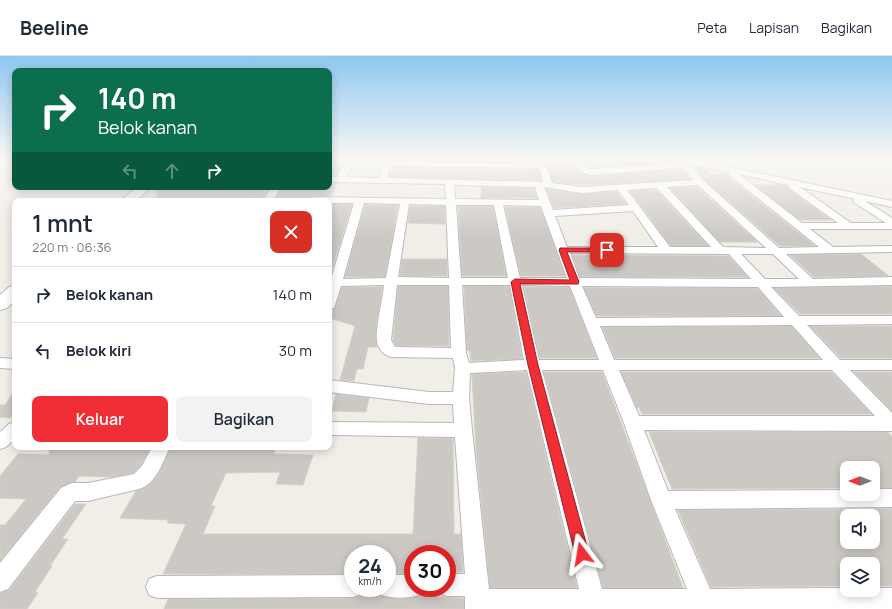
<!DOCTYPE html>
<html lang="id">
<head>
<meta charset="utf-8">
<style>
  :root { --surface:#fff; --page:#f2f2f3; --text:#1f2937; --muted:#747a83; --line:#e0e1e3; --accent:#f02e35 }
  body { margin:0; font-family:Manrope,sans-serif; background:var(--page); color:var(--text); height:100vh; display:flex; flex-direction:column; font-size:15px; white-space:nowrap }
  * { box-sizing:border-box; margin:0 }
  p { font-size:13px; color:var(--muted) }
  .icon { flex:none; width:22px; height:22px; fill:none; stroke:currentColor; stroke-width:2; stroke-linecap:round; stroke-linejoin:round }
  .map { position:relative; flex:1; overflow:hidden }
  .panel { position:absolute; left:12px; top:142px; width:320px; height:252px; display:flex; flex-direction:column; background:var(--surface); border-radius:8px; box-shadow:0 2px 10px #0003 }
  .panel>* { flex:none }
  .banner { position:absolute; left:12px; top:12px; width:320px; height:122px; border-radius:8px; box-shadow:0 2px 10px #0003; background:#0b6e4f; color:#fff; overflow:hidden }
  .needle { width:26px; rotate:270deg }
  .buttons { position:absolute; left:840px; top:405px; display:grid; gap:8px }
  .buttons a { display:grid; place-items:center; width:40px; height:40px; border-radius:8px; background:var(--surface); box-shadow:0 2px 10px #0003; font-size:20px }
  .speed { position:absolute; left:344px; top:489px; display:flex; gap:8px; font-size:20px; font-weight:700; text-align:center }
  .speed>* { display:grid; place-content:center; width:52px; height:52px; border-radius:50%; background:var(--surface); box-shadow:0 2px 10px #0003; line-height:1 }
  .speed small { font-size:10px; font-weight:400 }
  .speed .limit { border:6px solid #d22; background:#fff; color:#111 }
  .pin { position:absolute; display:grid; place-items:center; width:34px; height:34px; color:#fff; margin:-17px; border-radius:8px; box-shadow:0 2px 6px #0006 }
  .me { position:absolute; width:44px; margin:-22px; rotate:346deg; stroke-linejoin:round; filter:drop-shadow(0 0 3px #0008) }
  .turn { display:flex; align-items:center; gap:14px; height:84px; padding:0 20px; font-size:18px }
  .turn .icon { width:52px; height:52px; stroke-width:2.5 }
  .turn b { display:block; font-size:28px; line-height:34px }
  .lanes { display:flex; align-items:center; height:38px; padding:0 20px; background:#0003; justify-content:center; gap:20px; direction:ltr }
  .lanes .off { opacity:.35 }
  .round { display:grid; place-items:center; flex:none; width:42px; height:42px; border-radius:8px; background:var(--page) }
  .summary { display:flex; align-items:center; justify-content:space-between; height:68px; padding:0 20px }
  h1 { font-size:24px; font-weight:600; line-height:30px }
  .primary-button { display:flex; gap:8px; margin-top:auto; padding:8px 20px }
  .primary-button a { flex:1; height:46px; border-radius:8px; background:var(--accent); color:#fff; font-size:16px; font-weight:600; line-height:46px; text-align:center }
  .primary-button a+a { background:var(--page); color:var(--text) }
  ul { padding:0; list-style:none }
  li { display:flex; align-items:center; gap:12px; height:56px; padding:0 20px; border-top:1px solid var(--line) }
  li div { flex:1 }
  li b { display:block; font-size:15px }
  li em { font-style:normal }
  header { display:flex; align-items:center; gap:24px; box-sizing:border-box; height:56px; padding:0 20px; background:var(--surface); border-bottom:1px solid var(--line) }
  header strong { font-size:19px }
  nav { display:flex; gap:22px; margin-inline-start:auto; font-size:14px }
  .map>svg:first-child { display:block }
</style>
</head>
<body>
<header>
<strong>Beeline</strong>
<nav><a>Peta</a><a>Lapisan</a><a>Bagikan</a></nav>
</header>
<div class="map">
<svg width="892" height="553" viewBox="0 0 892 553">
  <rect width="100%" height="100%" fill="#f1ede7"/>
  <path fill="#ccc8c3" stroke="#d6cfc5" d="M336,103h7l-4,11 -3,5h-7v-4z
    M436,103l135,1 8,12 10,4 93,-6 8,9 -108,6 -29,-3 -5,-15 -7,-5 -105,-1z
    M582,103l88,1 3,2 -83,5z
    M697,111l8,2 7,6 12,-1 91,72h-35l-76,-67 -10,-11z
    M391,112l147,1 3,11 -152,-3z
    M329,128h6l-2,3h2l-4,9h-17l-6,3v2h-33l6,-14h48z
    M755,129h24l8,1 1,3 43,31h-31z
    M157,131h113l-8,14h-105z
    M482,131l52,1 3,10h-56z
    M697,131l60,55h-37l-50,-54z
    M546,133l36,5 35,-2 9,12 -72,4z
    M656,134l52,56h-37l-41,-55z
    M329,148h23l-21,68h-2z
    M365,149h33l-13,72h-40z
    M410,150h35v18l-37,-1z
    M458,150h35l13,70h-44z
    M505,151h35l25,69h-44z
    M861,198l28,22 -75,1 -24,-22z
    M572,199l156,1 20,21h-168z
    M402,203h45v17h-47z
    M398,230h50l1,60h-53l-3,-6z
    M464,230h45l13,73 -51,2 -1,-10 -3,-1z
    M892,230v28h-92l-26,-26z
    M342,231h40l-6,42 1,18h-9l-5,22h-6l-3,12 -14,-1 15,-54 -25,-8 3,-8 2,-2z
    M524,231h45l28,71h-57z
    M584,232h173l24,28h-184z
    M791,270l29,32h-205l-13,-31z
    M810,270h82v32h-51z
    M526,316l51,216h-87l-14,-138 -4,-76z
    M544,316h58l81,216h-80z
    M621,316h210l41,42h-230l-3,-7 -2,1z
    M854,316h38v39z
    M15,334v28l-15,-1v-12h5z
    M336,338l33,4 -3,14 -34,-1z
    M649,376h239l4,5v51h-19v-20h-26v20l-175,1z
    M418,382h35l1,96h7l2,38h-16v-18h-34v20h-26v-20h-34v20h-190l23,-50 -19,-1 2,-3 -49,-2 16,-27 10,-4 10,-9 15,-31h105l-3,7 40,1 -10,30 -27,-1 4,-12 -54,1 -15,33h4l-12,28h210z
    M49,391l101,1 -9,17 -8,8 -21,4 -33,-1 -4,6 -15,5 -60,74v-36h5l21,-26 -26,-1v-22l18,-22 31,1z
    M75,448h11l-24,35h6l-18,27h2l-17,26 3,1 -11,16h-27v-16l9,-3z
    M892,452v78h-19v-22h-26v22l-136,1 -33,-77 179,-1 5,7h-15v26h26v-33z
    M362,539h16l22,4 21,-3 43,2v11h-300l4,-10 185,-1z"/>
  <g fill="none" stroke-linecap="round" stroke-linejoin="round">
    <defs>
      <path id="street" d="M348,103h8l-10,18 33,1 4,-14 4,-2 154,2 6,3 5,16 30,4 111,-7 -10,-12 -94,7 -9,-4 -8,-12h8l6,8 4,2 91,-6 -7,-4h17l201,42v6l-27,-6 27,17v11h-82l23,18 59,-1v6l-106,2 27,25 79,-2v8l-121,2 28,29h93v8l-85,1 33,35h52v10h-42l42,43v18l-248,-1 24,61 179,-1v4h26v-5h19v18l-217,2 35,80 137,-1v2h26v-2h19v21h-427v-13h-18l-8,-3 -2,-5h10v-14h18l-10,-137 -123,-2 -3,-1v-12l125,1 -1,-19h-24l-100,-12v-12l100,12h24l2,-24 -2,-10 -62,-1c-7,-2 -13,-8 -14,-16 -2,-11 6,-43 7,-56l-43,1 -7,22 -5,1v-30h2l23,-76h-25v-2l-20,-1 5,-3 132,2 -1,-15 -116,-2v-6l8,1zM689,108l39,8 1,3 90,72 -40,1 -76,-68zM390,110l149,2 4,14 -156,-4zM739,118l49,11 1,3 49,35h-36zM454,129l81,2 4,13 -84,-1zM698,129l68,63 -43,-1 -56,-60zM544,131l38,6 36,-3 11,15 -76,5zM800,131l55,12 -2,2 2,2 31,20h-35zM657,132l54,59h-41l-43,-57zM364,147l36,1 -14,74 -43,1zM409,148l37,1 3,73 -51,-1zM456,149h38l14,73h-47zM503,149l38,1 26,72h-47zM633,155l25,36h-91l-12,-31zM570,197l159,1 22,25 -172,-1zM741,198h32l26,25h-34zM397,229h52l2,63 -56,-1 -4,-7zM462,229h48l14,75 -55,3 -3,-10zM522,229l48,1 29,74h-60zM582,230l176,1 26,30 -188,1zM792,269l31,35h-209l-14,-34zM527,314l52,219h-90l-17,-159 -3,-32 1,-25zM542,314h61l21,53 27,77 36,89h-85zM619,314h213l43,46h-236z
        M272,131h8l-7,14h-10z
        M0,302l15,1v10l-15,-1z
        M15,366v17l-9,8 -6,2v-17l9,-8z
        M152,391h18c-8,16 -13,36 -31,42l-51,12h-13l-67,88 -8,3v-29l61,-75 11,-5h16l46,-9 8,-8z
        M353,519v13h11l-3,6 -8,3 -196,1 -8,-3 -3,-8 3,-8 8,-3z
        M387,519h26v13h11l-3,6c-13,5 -29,5 -42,0l-3,-6h11z"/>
      <path id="secondary" d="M137,131h14l-16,14h-15z
        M15,230v14l-8,8 -7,2v-15l9,-8z"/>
    </defs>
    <use href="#street" stroke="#b4b8bc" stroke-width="2"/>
    <use href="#secondary" stroke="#b5babf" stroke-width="2"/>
    <use href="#street" fill="#fff" fill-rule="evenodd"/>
    <use href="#secondary" fill="#fff" fill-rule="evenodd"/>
  </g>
  <linearGradient id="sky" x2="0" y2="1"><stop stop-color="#8fc7f1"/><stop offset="0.57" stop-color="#f9f7f4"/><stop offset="1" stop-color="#f9f7f4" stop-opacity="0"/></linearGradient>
  <rect width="892" height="181" fill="url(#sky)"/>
  <path fill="#f02e35" stroke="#9c1e22" d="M560,192h47l4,2 -4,2h-40l12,30 -1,2h-58l18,81 51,189 -2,4 -5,2 -5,-2 -2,-4 -47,-189 -17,-83 4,-3 55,1 -11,-30z"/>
</svg>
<div class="buttons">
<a><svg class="needle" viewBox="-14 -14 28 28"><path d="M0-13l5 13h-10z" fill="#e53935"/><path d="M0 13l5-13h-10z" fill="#747a83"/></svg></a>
<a><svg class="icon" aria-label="sound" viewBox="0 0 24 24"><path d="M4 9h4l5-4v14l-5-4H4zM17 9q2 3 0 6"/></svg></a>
<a><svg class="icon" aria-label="layers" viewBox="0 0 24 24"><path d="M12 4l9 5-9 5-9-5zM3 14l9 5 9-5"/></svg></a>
</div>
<div class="speed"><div>24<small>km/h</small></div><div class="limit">30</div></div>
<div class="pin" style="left:607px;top:194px;background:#d93025"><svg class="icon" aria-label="arrive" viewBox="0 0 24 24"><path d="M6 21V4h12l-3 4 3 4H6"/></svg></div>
<svg class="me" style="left:582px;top:498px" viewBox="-20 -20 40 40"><path d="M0-17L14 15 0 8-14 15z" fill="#f02e35" stroke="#fff" stroke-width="4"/></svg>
<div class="banner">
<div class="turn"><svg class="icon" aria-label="right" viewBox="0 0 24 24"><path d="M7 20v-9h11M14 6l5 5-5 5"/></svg><div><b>140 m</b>Belok kanan</div></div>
<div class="lanes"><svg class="icon off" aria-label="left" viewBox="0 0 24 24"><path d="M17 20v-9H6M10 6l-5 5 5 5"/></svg><svg class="icon off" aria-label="ahead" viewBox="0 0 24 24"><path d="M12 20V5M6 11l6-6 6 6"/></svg><svg class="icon" aria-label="right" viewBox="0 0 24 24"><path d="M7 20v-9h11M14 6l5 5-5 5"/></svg></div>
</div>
<section class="panel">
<div class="summary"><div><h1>1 mnt</h1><p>220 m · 06:36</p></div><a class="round" style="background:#d93025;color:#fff"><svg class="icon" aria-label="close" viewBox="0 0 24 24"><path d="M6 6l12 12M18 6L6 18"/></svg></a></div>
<ul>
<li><svg class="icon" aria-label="right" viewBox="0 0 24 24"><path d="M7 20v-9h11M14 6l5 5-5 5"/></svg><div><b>Belok kanan</b></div><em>140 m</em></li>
<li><svg class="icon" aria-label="left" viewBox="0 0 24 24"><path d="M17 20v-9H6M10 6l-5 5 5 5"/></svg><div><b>Belok kiri</b></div><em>30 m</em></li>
</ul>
<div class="primary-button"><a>Keluar</a><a>Bagikan</a></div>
</section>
</div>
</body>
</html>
